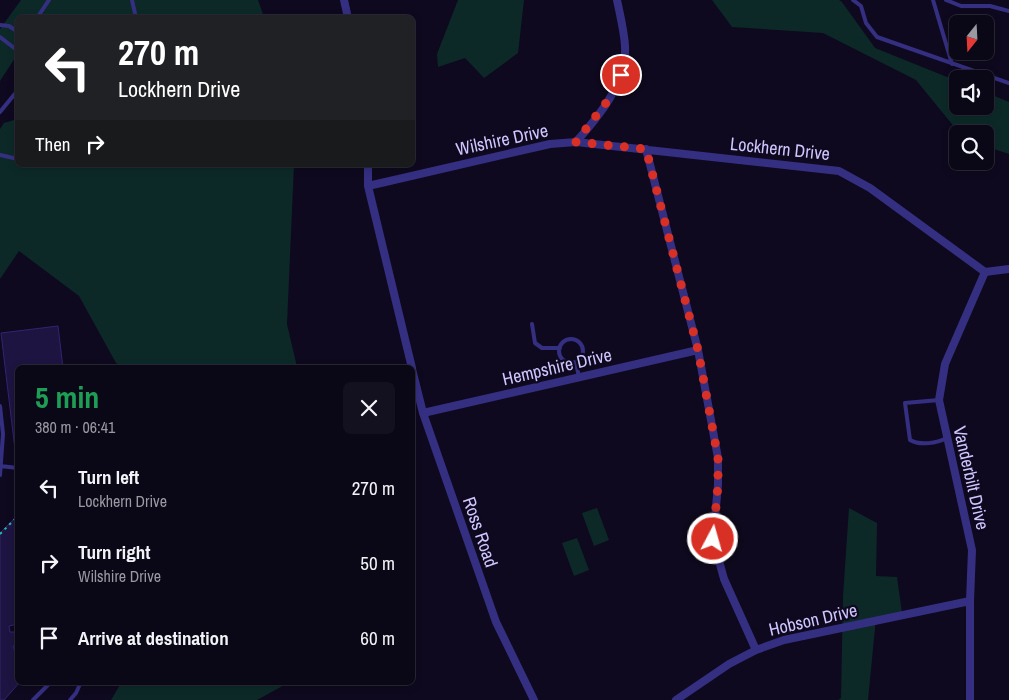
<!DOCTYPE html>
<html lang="en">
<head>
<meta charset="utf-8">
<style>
  :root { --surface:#0a0716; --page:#13101f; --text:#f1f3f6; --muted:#9999a1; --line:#2a2835 }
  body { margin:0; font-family:"Archivo Narrow",sans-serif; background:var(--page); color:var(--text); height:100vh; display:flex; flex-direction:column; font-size:19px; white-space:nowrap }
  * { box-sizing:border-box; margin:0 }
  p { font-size:16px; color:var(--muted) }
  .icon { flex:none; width:28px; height:28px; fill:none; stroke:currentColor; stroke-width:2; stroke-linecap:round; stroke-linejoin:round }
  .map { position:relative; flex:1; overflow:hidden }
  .side { position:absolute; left:15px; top:365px; width:400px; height:320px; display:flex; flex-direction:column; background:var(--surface); border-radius:8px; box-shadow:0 2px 8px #0003,0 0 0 1px var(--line) }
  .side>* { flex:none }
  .banner { position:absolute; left:15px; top:15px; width:400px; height:152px; border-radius:8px; box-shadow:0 2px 8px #0003,0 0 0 1px var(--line); background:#202124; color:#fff; overflow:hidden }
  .needle { width:32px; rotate:198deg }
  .tools { position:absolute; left:949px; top:15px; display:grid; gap:10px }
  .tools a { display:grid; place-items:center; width:45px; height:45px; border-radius:8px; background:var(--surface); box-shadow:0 2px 8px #0003,0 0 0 1px var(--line); font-size:25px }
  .pin { position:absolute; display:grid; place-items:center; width:42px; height:42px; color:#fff; margin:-21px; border:2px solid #fff; border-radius:50%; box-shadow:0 1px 5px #0007 }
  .me { position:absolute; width:55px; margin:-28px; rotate:6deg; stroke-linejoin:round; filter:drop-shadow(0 0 4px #0008) }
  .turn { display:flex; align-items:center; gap:18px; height:105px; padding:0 20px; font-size:22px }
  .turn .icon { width:65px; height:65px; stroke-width:2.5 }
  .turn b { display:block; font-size:35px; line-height:42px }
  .then { display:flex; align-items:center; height:48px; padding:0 20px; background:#0003; gap:10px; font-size:19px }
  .round { display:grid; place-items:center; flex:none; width:52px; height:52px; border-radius:8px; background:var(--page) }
  .head { display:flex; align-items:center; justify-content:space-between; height:85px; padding:0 20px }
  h1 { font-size:30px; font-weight:700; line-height:38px; color:#1e9e55 }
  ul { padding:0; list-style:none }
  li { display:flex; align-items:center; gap:15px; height:75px; padding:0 20px }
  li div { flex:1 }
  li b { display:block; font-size:19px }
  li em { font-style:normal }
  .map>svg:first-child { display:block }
</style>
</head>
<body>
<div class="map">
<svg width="1009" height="700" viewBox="0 0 1009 700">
  <rect width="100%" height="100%" fill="#0e091e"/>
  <path fill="#0c2928" d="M21,0h237l6,17 -246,1 -1,37 -17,26v-52z
    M458,0h66l-6,53 -34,25 -19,-20 -27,9 -1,-13z
    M712,0h127l3,2 33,46 82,33 1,25h27v-14l24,10v52l-24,-8v-12h-25l-44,-54 -93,-47 -91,-6z
    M17,119l1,46h276l-7,159 10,43h-175l-6,-4 -37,-67 -60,-45 -19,28v-150l4,-6z
    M597,508l12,32 -15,6 -12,-33z
    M849,508l28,15 -1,53 21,1 5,36 -26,5 -8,82h-30l3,-2 2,-102z
    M577,538l12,32 -15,6 -12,-33z
    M121,683v-1l167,1 -31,17h-146z"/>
  <path fill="#1e1441" stroke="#342370" d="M58,326l5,42h-45v90h-2l-15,-125z
    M18,515v109l-9,2 1,6h4l3,13 -4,1 5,17v19h2l-16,18h-4v-167z"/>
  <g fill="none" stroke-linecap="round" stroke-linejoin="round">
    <path stroke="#20bab5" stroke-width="2" stroke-dasharray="2.5 4" stroke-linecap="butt" d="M0,534l18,-18"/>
    <path stroke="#352f82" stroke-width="4" d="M132,0l4,18
      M853,0l8,6 5,17 11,14 132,46
      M933,0l19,64
      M946,0l15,6h29l19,5
      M37,18l12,-18
      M0,25l9,1 9,6
      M0,37l18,14
      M0,112l18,-22
      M0,155l18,4
      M532,324l3,19 7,5h18
      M559 351a12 12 0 1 1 24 0a12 12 0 1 1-24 0Z
      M576,363l3,14
      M939,400l-34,3 5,37c10,6 27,3 37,-2
      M0,406l3,28 -3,41
      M0,466l18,2
      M33,700l18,-18
      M70,700l6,-7 5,-11"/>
    <path stroke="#352f82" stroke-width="8" d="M344,0l4,18
      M576,142l263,29 31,17 115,84 24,-3
      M646,149l52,201 20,108v27l-5,54 11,40 32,71
      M368,165v21l44,182
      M368,186l182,-42 26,-2c23,-26 51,-59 49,-96 -1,-16 -5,-31 -8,-46
      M412,369l11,44 73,209 38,78
      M423,413l275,-63
      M676,700l53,-36 27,-14 28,-10 186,-39
      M970,700v-99l2,-51 -33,-150 6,-36 40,-92"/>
  </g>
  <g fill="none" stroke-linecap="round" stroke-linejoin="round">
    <path stroke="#d93025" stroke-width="9" stroke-dasharray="0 16.2" d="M621,75l-12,24 -33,43 70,7 52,201 20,108v27l-5,54"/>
  </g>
  <g text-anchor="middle" stroke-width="4.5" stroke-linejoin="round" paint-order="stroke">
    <g font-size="18" fill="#cfc6ff" stroke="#0e091e">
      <text transform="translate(502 140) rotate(-12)" y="6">Wilshire Drive</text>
      <text transform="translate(780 149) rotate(6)" y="6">Lockhern Drive</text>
      <text transform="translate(557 367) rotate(-13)" y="6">Hempshire Drive</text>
      <text transform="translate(971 478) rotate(77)" y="6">Vanderbilt Drive</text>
      <text transform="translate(480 532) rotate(71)" y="6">Ross Road</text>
      <text transform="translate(813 620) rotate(-13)" y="6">Hobson Drive</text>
    </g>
  </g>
</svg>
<div class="tools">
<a><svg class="needle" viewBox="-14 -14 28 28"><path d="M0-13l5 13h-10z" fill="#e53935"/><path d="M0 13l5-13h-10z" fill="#9999a1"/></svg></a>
<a><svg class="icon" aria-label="sound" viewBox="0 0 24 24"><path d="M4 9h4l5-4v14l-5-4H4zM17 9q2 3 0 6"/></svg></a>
<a><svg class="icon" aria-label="search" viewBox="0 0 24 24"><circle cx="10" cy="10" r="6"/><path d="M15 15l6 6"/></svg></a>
</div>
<div class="pin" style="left:621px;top:75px;background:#d93025"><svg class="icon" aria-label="arrive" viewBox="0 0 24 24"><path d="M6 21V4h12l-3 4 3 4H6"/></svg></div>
<svg class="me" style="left:713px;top:539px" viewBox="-20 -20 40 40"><circle r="17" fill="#d93025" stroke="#fff" stroke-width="3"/><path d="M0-11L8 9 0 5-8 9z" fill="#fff"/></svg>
<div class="banner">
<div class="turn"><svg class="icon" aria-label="left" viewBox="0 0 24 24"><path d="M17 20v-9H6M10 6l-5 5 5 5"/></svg><div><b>270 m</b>Lockhern Drive</div></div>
<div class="then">Then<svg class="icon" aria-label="right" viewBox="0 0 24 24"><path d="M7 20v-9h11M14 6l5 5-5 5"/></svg></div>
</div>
<section class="side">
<div class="head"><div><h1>5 min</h1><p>380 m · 06:41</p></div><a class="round"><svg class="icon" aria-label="close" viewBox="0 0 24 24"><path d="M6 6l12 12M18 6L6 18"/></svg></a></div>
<ul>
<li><svg class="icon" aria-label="left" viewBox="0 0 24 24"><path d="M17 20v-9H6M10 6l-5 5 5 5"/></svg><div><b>Turn left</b><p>Lockhern Drive</p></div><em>270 m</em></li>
<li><svg class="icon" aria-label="right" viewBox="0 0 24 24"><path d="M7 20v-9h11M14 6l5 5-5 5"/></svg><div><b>Turn right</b><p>Wilshire Drive</p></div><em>50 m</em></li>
<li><svg class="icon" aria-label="arrive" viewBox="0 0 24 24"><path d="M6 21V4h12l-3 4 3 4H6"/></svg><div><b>Arrive at destination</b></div><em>60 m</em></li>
</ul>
</section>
</div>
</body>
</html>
